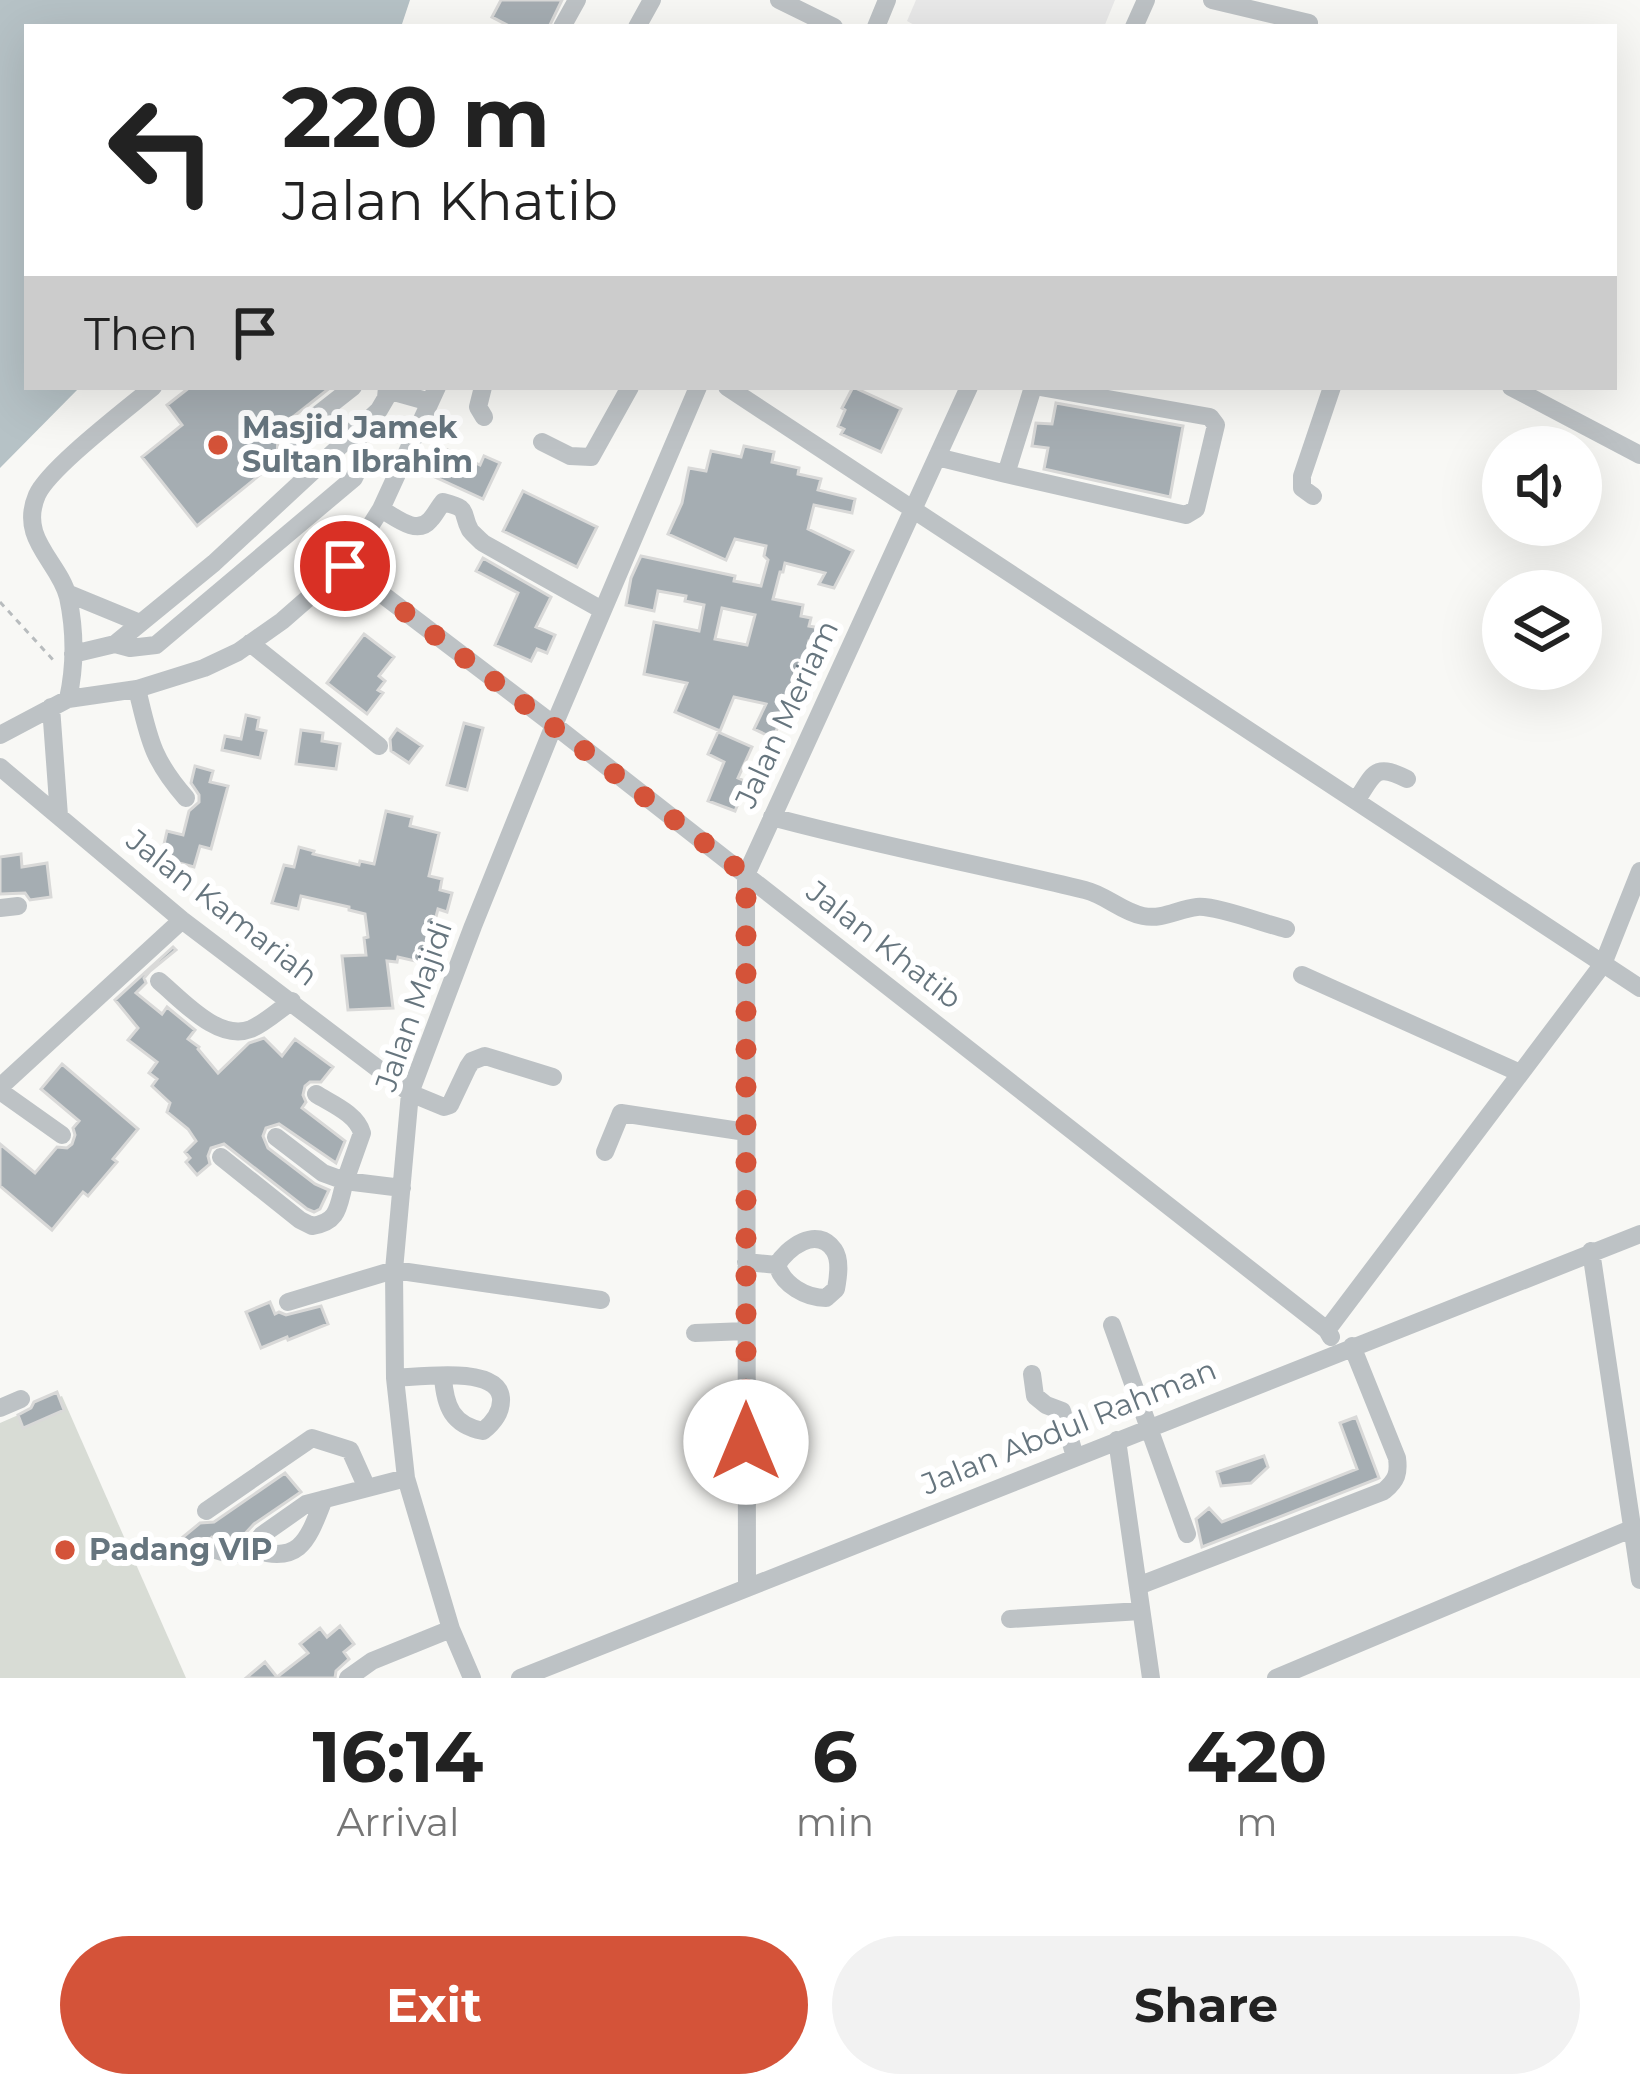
<!DOCTYPE html>
<html lang="en">
<head>
<meta charset="utf-8">
<style>
  :root { --surface:#fff; --page:#f2f2f2; --text:#222; --muted:#767676; --accent:#d45339 }
  body { margin:0; font-family:Montserrat,sans-serif; background:var(--page); color:var(--text); height:100vh; display:flex; flex-direction:column; font-size:45px; white-space:nowrap }
  * { box-sizing:border-box; margin:0 }
  p { font-size:39px; color:var(--muted) }
  .icon { flex:none; width:66px; height:66px; fill:none; stroke:currentColor; stroke-width:2; stroke-linecap:round; stroke-linejoin:round }
  .map { position:relative; height:1678px; overflow:hidden }
  .sheet { display:flex; flex-direction:column; background:var(--surface); flex:1 }
  .sheet>* { flex:none }
  .hud { position:absolute; left:24px; top:24px; width:1593px; height:366px; border-radius:0px; box-shadow:0 12px 48px #0002; background:#fff; color:var(--text); overflow:hidden }
  .buttons { position:absolute; left:1482px; top:426px; display:grid; gap:24px }
  .buttons a { display:grid; place-items:center; width:120px; height:120px; border-radius:50%; background:var(--surface); box-shadow:0 12px 48px #0002; font-size:60px }
  .pin { position:absolute; display:grid; place-items:center; width:102px; height:102px; color:#fff; margin:-51px; border:6px solid #fff; border-radius:50%; box-shadow:0 3px 12px #0007 }
  .me { position:absolute; width:132px; margin:-66px; rotate:0deg; stroke-linejoin:round; filter:drop-shadow(0 0 9px #0008) }
  .turn { display:flex; align-items:center; gap:42px; height:252px; padding:0 60px; font-size:54px }
  .turn .icon { width:156px; height:156px; stroke-width:2.5 }
  .turn b { display:block; font-size:84px; line-height:102px }
  .then { display:flex; align-items:center; height:114px; padding:0 60px; background:#0003; gap:24px; font-size:45px }
  .eta { display:flex; justify-content:space-evenly; align-items:center; height:204px; text-align:center }
  .eta b { font-size:72px; font-weight:700; line-height:84px }
  .primary-button { display:flex; gap:24px; margin-top:auto; padding:24px 60px }
  .primary-button a { flex:1; height:138px; border-radius:72px; background:var(--accent); color:#fff; font-size:48px; font-weight:700; line-height:138px; text-align:center }
  .primary-button a+a { background:var(--page); color:var(--text) }
  .map>svg:first-child { display:block }
</style>
</head>
<body>
<div class="map">
<svg width="1640" height="1678" viewBox="0 0 1640 1678">
  <rect width="100%" height="100%" fill="#f8f8f5"/>
  <path fill="#e9e9e9" d="M916,0h199l-11,27h-186l-11,-6z"/>
  <path fill="#d8dcd5" d="M62,1396l124,282h-186v-255z"/>
  <path fill="#b6c2c6" d="M0,0h410l-9,27h-374v360h53l-80,81z"/>
  <path fill="#a5adb2" stroke="#d9d9d8" stroke-width="3" fill-rule="evenodd" d="M501,0h61l-13,27h-38l-19,-10z
    M190,387h141l-42,33 -11,13 -1,28 -80,65 -55,-69 40,-32 -15,-20z
    M853,387l48,22 -20,43 -40,-18 3,-5 -6,-3 7,-16 -3,-2z
    M1056,403l127,23 -13,71 -126,-28 4,-21 -16,-2 4,-23 16,1z
    M744,446l30,6 -2,10 27,6 -1,6 23,5 -3,11 37,9 -3,14 -38,-8 -6,24 45,22 -19,37 -15,-4 6,-11 -40,-10 -2,9h-3l-7,27 30,6 -2,11 10,2 -2,8 11,2 -3,15 -8,-2 -14,69 -9,-2 -13,30 -19,-9 12,-25 -32,-7 -14,34 -45,-19 12,-29 -43,-9 10,-52 45,9 5,-26 -19,-4 1,-5 -28,-5 -4,20 -28,-6 5,-27 10,-22 94,20 -1,5 27,5 7,-26 -4,-4 2,-10 -31,-7 -9,21 -58,-26 14,-31 7,-35 17,3 5,-20 30,6zM722,608l33,7 -8,30 -32,-6z
    M448,450l32,15 4,-9 16,7 -17,36 -48,-22z
    M523,491l74,36 -20,40 -74,-36z
    M483,558l68,39 -15,30 19,8 -8,18 -10,-4 -6,12 -36,-16 23,-52 -42,-22z
    M364,634l30,23 -15,19 6,5 -7,9 5,3 -16,21 -40,-31z
    M246,715l13,3 -2,11 9,2 -6,27 -38,-8 3,-14 16,3z
    M464,723l19,5 -16,62 -20,-5z
    M397,729l25,17 -13,17 -18,-12 -1,-12z
    M301,730l22,3 -1,8 18,3 -4,25 -40,-5z
    M718,732l34,15 -14,31 9,4 -12,29 -27,-10 16,-39 -16,-8z
    M195,766l18,5 -3,11 18,4 -17,63 -11,-3 -6,21 -33,-9 6,-27 16,4 6,-24 10,-9v-7l-8,-12z
    M386,811l26,6 -2,9 29,7 -10,43 13,3 -2,11 12,3 -5,19 -9,-3 -14,54 -26,-6 -1,5 -10,-1 6,47 -45,2 -6,-54 24,-1 -2,-17 4,-1 -3,-23 -16,-4v-3l-48,-11 -3,13 -26,-6 12,-38 10,2 5,-20 15,4 -1,3 46,11 1,-4 14,3z
    M21,854l1,13 25,-4 4,34 -21,3 -5,-7 -25,1v-37z
    M173,947l3,3 -26,21 -6,7 2,5 -10,10 26,21 5,-7 28,23 -7,9 11,8 -1,2 20,24 31,-30 15,-5 18,18 13,-17 38,28 -12,15h-11l-5,4 -2,9 3,7 -4,6 43,33 -9,22 -57,-39 -13,4 -3,8 5,12 47,36 14,6 -9,19 -6,3 -7,-3 -83,-65 -13,4 -3,8 2,8 -13,11 -11,-13 4,-4 -5,-6 11,-11 -8,-12 -21,-17 3,-9 -18,-17 5,-7 -8,-6 8,-11 -29,-22 10,-12 -23,-28z
    M62,1064l76,65 -25,30 4,3 -29,34 -5,-4 -31,38 -52,-44v-42l35,29 22,-26 10,1 5,-4 3,-9 -2,-7 6,-7 -38,-32z
    M270,1302l5,12 4,-2 7,3 35,-9 7,18 -40,16 -1,-3 -26,11 -15,-36z
    M57,1392l7,18 -41,18 -5,-13 13,-7 3,-6z
    M1356,1417l23,61 -2,1 -175,68 -6,-28 13,-11 13,14 135,-53 -17,-46z
    M1264,1456l4,11 -17,16 -30,3 -4,-14z
    M285,1473l16,19 -47,32 -14,15 -7,2 -6,-6 -4,3 -11,-1 -15,16 -14,-16 17,-14 14,-1z
    M340,1626l14,18 -10,8 5,7 -13,12 -1,7h-89l19,-16 12,15 31,-24 -8,-9 20,-16 7,9z"/>
  <g fill="none" stroke-linecap="round" stroke-linejoin="round">
    <path stroke="#b8bcbe" stroke-width="3" stroke-dasharray="6 6" stroke-linecap="butt" d="M0,602l55,60"/>
    <path stroke="#bdc2c5" stroke-width="18" d="M779,0l55,27
      M1212,0l97,23
      M562,27l15,-27
      M637,27l15,-27
      M876,27l11,-27
      M1134,27l12,-27
      M483,387l-5,20 6,10
      M727,387l913,601
      M1511,387l129,68
      M387,390l43,12
      M542,442l28,14 21,1 39,-70
      M937,457l69,17 27,-87
      M309,472c-10,-14 -18,-23 -12,-41l56,-44
      M1006,474l180,41 10,-6 20,-84 -6,-8 -170,-30
      M1313,496l-11,-8v-12l30,-89
      M381,509c14,8 36,27 49,11 5,-5 8,-12 13,-18 28,7 17,9 27,28 1,2 11,11 13,13l119,67
      M345,566l209,159 773,605
      M67,593l73,30
      M250,643l129,103
      M115,644l15,4 26,-3 198,-167 8,-17 -8,-31
      M73,654l42,-10 99,-81 165,-153 7,-12 1,-11
      M137,689c12,49 14,69 49,109
      M68,699c7,-32 7,-69 0,-102 -9,-36 -50,-58 -31,-102 12,-27 90,-86 116,-108
      M51,707l8,109
      M0,735l68,-36 69,-10 67,-21 34,-16 44,-31 63,-55 36,-57 56,-122
      M0,767l182,153 228,173 34,14 6,-2 18,-38 4,-6 13,-5 68,21
      M1356,801c18,-27 18,-39 51,-22
      M772,817c104,28 209,48 313,73 21,5 37,22 58,26 20,4 35,-7 54,-9 18,-2 68,17 89,22
      M0,908l18,-2
      M1302,975l218,98
      M159,981c23,19 59,61 92,48 14,-6 28,-19 41,-28
      M0,1087l182,-167
      M0,1091l62,44
      M316,1094c16,10 41,20 46,39l-17,48 57,7
      M605,1152l16,-39 125,19
      M221,1157l79,63 12,6c28,-4 26,-21 33,-45l-22,-8 -47,-36
      M1591,1251l49,329
      M746,1262l31,3c6,20 29,33 49,33l10,-9c2,-11 5,-29 -2,-39 -17,-25 -47,-2 -57,15
      M288,1302l106,-32 207,30
      M1112,1325l75,209
      M695,1333l51,-2
      M1331,1337l-4,-7 276,-366 37,-93
      M1032,1374l3,22 11,9 16,6 13,46
      M395,1378c24,-1 103,-13 106,20 1,14 -8,25 -18,33 -31,-6 -38,-25 -40,-54
      M0,1408l21,-9
      M1117,1440l34,238
      M206,1511l106,-73 38,12 17,38
      M251,1549c50,17 57,-10 73,-50
      M216,1550l17,5 18,-6 11,-14 44,-31 100,-26
      M1138,1586l246,-95c13,-11 15,-18 13,-33l-45,-112
      M747,1588l-1,-713 223,-488
      M1010,1619l131,-8
      M348,1678l24,-17 79,-32
      M472,1678l-21,-49 -45,-151 -11,-100 -1,-108 16,-177 63,-167 81,-201 144,-338
      M520,1678l1120,-444
      M1276,1678l355,-149"/>
  </g>
  <g fill="none" stroke-linecap="round" stroke-linejoin="round">
    <path stroke="#d45339" stroke-width="21" stroke-dasharray="0 37.8" d="M345,566l401,309v567"/>
  </g>
  <g fill="#d45339" stroke="#fff" stroke-width="4.5">
    <circle cx="218" cy="445" r="12"/>
    <circle cx="65" cy="1550" r="12"/>
  </g>
  <g text-anchor="middle" stroke-width="12" stroke-linejoin="round" paint-order="stroke">
    <g font-size="30" font-weight="bold" fill="#66757e" stroke="#fff" text-anchor="start">
      <text x="242" y="438">Masjid Jamek<tspan x="242" dy="34">Sultan Ibrahim</tspan></text>
      <text x="89" y="1560">Padang VIP</text>
    </g>
    <g font-size="30" fill="#66757e" stroke="#fff">
      <text transform="translate(787 714) rotate(-65)" y="10">Jalan Meriam</text>
      <text transform="translate(222 908) rotate(38)" y="10">Jalan Kamariah</text>
      <text transform="translate(884 945) rotate(38)" y="10">Jalan Khatib</text>
      <text transform="translate(414 1006) rotate(-71)" y="10">Jalan Majidi</text>
      <text transform="translate(1069 1427) rotate(-22)" y="10">Jalan Abdul Rahman</text>
    </g>
  </g>
</svg>
<div class="buttons">
<a><svg class="icon" aria-label="sound" viewBox="0 0 24 24"><path d="M4 9h4l5-4v14l-5-4H4zM17 9q2 3 0 6"/></svg></a>
<a><svg class="icon" aria-label="layers" viewBox="0 0 24 24"><path d="M12 4l9 5-9 5-9-5zM3 14l9 5 9-5"/></svg></a>
</div>
<div class="pin" style="left:345px;top:566px;background:#d93025"><svg class="icon" aria-label="arrive" viewBox="0 0 24 24"><path d="M6 21V4h12l-3 4 3 4H6"/></svg></div>
<svg class="me" style="left:746px;top:1442px" viewBox="-20 -20 40 40"><circle r="19" fill="#fff"/><path d="M0-13L10 11 0 6-10 11z" fill="#d45339"/></svg>
<div class="hud">
<div class="turn"><svg class="icon" aria-label="left" viewBox="0 0 24 24"><path d="M17 20v-9H6M10 6l-5 5 5 5"/></svg><div><b>220 m</b>Jalan Khatib</div></div>
<div class="then">Then<svg class="icon" aria-label="arrive" viewBox="0 0 24 24"><path d="M6 21V4h12l-3 4 3 4H6"/></svg></div>
</div>
</div>
<section class="sheet">
<div class="eta">
<div><b>16:14</b><p>Arrival</p></div>
<div><b>6</b><p>min</p></div>
<div><b>420</b><p>m</p></div>
</div>
<div class="primary-button"><a>Exit</a><a>Share</a></div>
</section>
</body>
</html>
